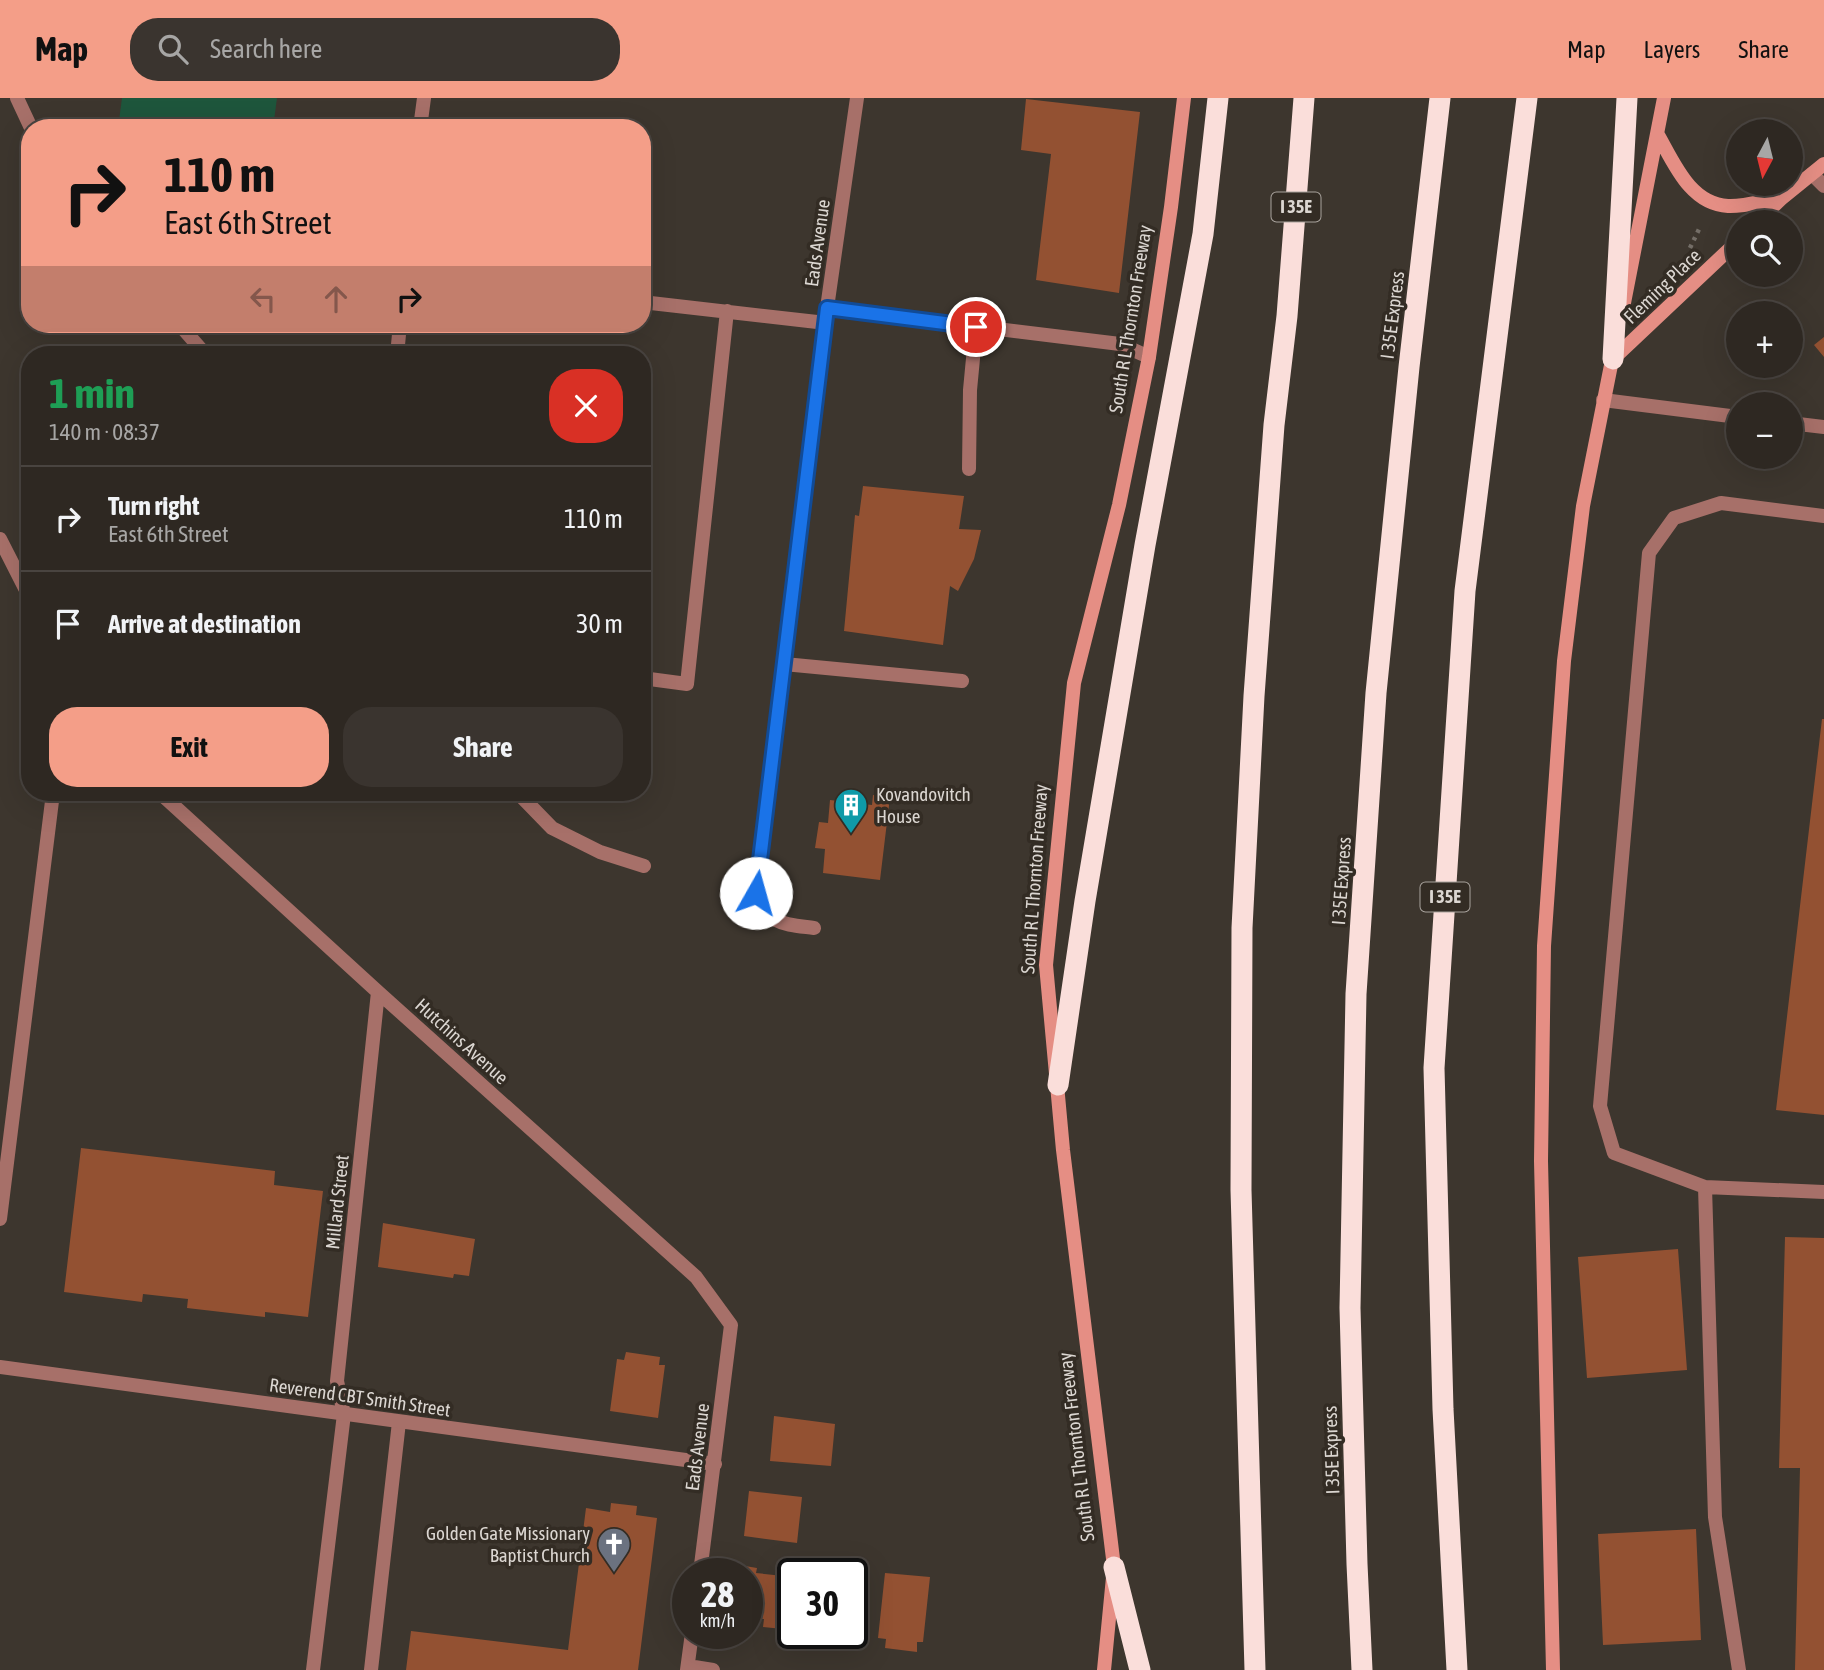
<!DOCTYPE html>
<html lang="en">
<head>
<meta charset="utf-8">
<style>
  :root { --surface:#2e2822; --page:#3a342f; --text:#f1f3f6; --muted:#a7a6a5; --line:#494440; --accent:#f49e88 }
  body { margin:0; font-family:"Asap Condensed",sans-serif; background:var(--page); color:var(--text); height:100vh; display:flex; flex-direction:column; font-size:26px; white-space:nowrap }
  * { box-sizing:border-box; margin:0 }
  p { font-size:23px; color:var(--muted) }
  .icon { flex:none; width:38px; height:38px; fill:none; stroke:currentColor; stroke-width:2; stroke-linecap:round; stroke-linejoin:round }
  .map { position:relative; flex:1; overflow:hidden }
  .panel { position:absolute; left:21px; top:248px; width:630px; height:455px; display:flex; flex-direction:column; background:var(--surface); border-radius:28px; box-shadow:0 7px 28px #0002,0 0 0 2px var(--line) }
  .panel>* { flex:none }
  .guide { position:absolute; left:21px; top:21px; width:630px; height:214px; border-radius:28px; box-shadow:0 7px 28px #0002,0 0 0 2px var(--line); background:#f49e88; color:#111; overflow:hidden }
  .needle { width:46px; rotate:187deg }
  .controls { position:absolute; left:1726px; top:21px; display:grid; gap:14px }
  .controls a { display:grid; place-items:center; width:77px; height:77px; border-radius:50%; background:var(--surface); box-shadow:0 7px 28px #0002,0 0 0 2px var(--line); font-size:35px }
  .speed { position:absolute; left:672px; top:1460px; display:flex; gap:14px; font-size:35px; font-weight:700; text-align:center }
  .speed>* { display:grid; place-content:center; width:91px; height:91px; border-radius:50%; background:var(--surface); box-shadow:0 7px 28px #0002,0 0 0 2px var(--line); line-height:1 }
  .speed small { font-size:18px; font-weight:400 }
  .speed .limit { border:4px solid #111; border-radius:10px; background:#fff; color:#111 }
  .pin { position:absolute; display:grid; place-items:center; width:60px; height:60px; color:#fff; margin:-30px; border:4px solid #fff; border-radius:50%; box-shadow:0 2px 7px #0007 }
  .me { position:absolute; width:77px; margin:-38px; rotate:7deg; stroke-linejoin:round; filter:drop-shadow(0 0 5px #0008) }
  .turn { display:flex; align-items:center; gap:24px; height:147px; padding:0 28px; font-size:32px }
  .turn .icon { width:91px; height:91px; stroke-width:2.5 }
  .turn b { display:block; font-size:49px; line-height:60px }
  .lanes { display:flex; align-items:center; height:66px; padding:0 28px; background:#0003; justify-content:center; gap:35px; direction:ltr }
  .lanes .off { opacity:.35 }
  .round { display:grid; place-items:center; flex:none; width:74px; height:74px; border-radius:28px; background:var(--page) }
  .overview { display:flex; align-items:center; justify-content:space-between; height:119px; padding:0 28px }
  h1 { font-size:42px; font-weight:700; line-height:52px; color:#1e9e55 }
  .cta { display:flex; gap:14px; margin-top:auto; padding:14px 28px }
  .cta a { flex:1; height:80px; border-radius:28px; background:var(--accent); color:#111; font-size:28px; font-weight:700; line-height:80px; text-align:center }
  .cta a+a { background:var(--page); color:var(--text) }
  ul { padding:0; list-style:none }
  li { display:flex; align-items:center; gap:21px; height:105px; padding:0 28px; border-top:2px solid var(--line) }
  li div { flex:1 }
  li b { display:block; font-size:26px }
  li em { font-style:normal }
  header { display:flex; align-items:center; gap:42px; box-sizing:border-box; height:98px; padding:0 35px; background:var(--accent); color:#111 }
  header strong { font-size:33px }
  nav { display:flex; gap:38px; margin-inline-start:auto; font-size:24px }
  .search { width:490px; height:63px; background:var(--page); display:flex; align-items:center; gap:18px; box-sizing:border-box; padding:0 24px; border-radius:28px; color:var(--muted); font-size:26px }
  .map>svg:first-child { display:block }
</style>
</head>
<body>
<header>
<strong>Map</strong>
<div class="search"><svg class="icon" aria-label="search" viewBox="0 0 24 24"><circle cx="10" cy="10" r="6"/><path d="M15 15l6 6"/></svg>Search here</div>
<nav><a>Map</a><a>Layers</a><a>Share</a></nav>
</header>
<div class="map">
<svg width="1824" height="1572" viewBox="0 0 1824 1572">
  <rect width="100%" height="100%" fill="#3d362e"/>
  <path fill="#1e563c" d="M122,0h155l-4,30h-155z"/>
  <path fill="#935132" d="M1026,1l114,13 -21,181 -83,-13 15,-126 -30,-4z
    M1824,239v20l-10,-12z
    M863,388l101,10 -5,33 22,1 -7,29 -16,32 -8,-5 -7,59 -99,-14 11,-116 4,1z
    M1822,621h2v396l-48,-5z
    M873,697l17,2 -10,83 -57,-7 2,-24 -10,-1 4,-26 9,1 2,-23 42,5z
    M81,1050l194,23 -1,14 49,6 -15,126 -43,-5v5l-78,-9 1,-9 -45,-5 -1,8 -78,-10z
    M383,1125l92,16 -6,37 -15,-2 -1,4 -75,-11z
    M1785,1139l39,1v432h-29l5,-202h-21z
    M1678,1151l9,121 -100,8 -9,-121z
    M626,1254l34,5 -1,8h6l-7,53 -48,-7 7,-52 7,1z
    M774,1318l61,8 -4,42 -61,-5z
    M749,1393l53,6 -5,46 -53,-7z
    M611,1405l26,3 -1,9 21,3 -19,152h-232l5,-39 157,19 18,-142 24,4z
    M1696,1431l5,111 -98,5 -5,-111z
    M745,1468l12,2 -1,5 37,4v53l-30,-3 1,-8 -17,-1v-45h-3z
    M885,1475l45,4 -7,65h-6v10l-32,-4 1,-9 -8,-1z
    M852,1482l10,1 -1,10h7l-6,46 -7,-1 -1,10 -32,-4 1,-9h29z"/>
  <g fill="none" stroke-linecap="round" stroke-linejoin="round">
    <path stroke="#746e67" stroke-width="4.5" stroke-dasharray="3.5 5" stroke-linecap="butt" d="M1690,150l11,-23"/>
    <path stroke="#a77069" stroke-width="14" d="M420,30l4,-30
      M1812,76l12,12
      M642,204l184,21
      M397,257l3,-31
      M969,371l1,-79 6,-63
      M784,566l178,17
      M642,580l45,6 40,-373
      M1705,1089l119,5
      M313,1572l31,-256
      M371,1572l28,-248
      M1739,1572l-24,-153 -10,-330 -91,-34 -14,-47 49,-553 25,-35 47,-15 103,13"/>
    <path stroke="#a77069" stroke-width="14" d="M17,0l14,30
      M827,210l293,36 29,13
      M179,226l27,31
      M1603,302l135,17
      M1790,325l34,4
      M0,441l30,59
      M160,695l218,199 318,285 35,48 -31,248
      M518,695l34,35 48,24 44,14
      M814,830c-31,-4 -46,-3 -58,-35l71,-585 30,-210
      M0,1121l53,-426
      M0,1269l715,97
      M344,1316l-7,-33 41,-389
      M688,1568l25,4
      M687,1572l5,-37"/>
    <path stroke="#e58e84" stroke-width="14" d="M1658,37c16,28 32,69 70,71 17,1 37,-6 54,-8
      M1757,124l25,-24 42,-34
      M1624,205l40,-205
      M1613,261l125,-118
      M1104,1572l10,-103 -51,-417 -17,-185 28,-282 45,-178 30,-148 22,-150 13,-109
      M1553,1572l-12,-509 3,-215 20,-285 19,-155 31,-156"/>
    <path stroke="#fadeda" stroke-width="21" d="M1613,261l14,-261
      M1058,987l27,-184 60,-356 58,-311 15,-136
      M1114,1469l26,103
      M1255,1572l-14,-480 1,-262 12,-232 20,-271 13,-109 17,-218
      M1362,1572l-5,-106 -7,-256 6,-314 20,-301 33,-326 31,-269
      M1457,1572l-14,-261 -9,-341 31,-477 62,-493"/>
  </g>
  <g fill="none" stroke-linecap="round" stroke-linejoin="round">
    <defs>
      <path id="route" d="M756,795l71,-585 149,19"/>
    </defs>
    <use href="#route" stroke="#114b97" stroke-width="18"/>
    <use href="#route" stroke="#1a73e8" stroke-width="12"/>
  </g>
  <defs>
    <symbol id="building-pin" viewBox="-11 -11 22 30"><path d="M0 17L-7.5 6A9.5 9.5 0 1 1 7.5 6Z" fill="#0f9aa8" stroke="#332c24"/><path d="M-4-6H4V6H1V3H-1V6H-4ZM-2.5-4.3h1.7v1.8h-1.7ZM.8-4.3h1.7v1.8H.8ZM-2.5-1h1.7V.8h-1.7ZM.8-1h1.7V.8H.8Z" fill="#fff"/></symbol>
    <symbol id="church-pin" viewBox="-11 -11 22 30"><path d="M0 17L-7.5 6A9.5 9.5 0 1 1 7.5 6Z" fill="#6b7280" stroke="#332c24"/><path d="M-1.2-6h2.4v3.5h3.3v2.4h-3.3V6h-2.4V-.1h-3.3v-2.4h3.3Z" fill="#fff"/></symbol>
  </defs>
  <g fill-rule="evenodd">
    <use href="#building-pin" x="832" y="688" width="38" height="52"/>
    <use href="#church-pin" x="595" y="1427" width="38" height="52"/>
  </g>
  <g text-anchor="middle" stroke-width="7" stroke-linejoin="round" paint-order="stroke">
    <g fill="#332c24" stroke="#a9a39d" stroke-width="2">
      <rect x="1271.5" y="94.5" width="49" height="29" rx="5"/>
      <rect x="1420.5" y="784.5" width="49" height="29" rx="5"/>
    </g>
    <g font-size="18" font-weight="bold" fill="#dbd6d1">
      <text x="1296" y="115">I 35E</text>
      <text x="1445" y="805">I 35E</text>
    </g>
    <g font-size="19" fill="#dbd6d1" stroke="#332c24">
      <text transform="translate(817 145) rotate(-82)" y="7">Eads Avenue</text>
      <text transform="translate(1662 188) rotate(-44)" y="7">Fleming Place</text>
      <text transform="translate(1392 217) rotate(-83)" y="7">I 35E Express</text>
      <text transform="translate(1130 221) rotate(-81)" y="7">South R L Thornton Freeway</text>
      <text transform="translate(1034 781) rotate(-86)" y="7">South R L Thornton Freeway</text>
      <text transform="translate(1341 783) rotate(-86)" y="7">I 35E Express</text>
      <text transform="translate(462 943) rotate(42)" y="7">Hutchins Avenue</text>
      <text transform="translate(337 1104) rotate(-84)" y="7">Millard Street</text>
      <text transform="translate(360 1299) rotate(8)" y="7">Reverend CBT Smith Street</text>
      <text transform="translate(697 1349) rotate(-83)" y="7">Eads Avenue</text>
      <text transform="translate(1076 1349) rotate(-97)" y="7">South R L Thornton Freeway</text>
      <text transform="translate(1331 1352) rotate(-92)" y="7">I 35E Express</text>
    </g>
    <g font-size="19" fill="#dbd6d1" stroke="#332c24" text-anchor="start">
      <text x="876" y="703">Kovandovitch<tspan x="876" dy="22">House</tspan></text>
      <text x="590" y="1442" text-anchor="end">Golden Gate Missionary<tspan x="590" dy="22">Baptist Church</tspan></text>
    </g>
  </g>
</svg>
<div class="controls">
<a><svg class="needle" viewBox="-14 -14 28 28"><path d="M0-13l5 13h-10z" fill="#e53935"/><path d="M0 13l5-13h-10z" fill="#a7a6a5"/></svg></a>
<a><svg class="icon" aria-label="search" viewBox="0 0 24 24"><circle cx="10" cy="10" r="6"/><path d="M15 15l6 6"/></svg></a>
<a>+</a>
<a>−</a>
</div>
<div class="speed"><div>28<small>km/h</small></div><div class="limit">30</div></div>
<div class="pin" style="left:976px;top:229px;background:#d93025"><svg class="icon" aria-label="arrive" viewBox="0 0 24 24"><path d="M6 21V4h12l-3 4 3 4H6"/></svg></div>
<svg class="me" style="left:756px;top:795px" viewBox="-20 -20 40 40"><circle r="19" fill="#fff"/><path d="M0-13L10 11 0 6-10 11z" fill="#1a73e8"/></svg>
<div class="guide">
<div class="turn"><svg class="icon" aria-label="right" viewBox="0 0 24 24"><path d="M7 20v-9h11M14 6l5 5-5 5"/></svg><div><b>110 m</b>East 6th Street</div></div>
<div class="lanes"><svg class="icon off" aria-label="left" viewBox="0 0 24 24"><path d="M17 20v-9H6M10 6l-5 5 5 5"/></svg><svg class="icon off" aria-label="ahead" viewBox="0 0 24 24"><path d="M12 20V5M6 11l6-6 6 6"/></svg><svg class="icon" aria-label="right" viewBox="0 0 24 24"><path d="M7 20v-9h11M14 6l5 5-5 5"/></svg></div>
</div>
<section class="panel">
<div class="overview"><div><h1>1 min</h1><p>140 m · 08:37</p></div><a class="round" style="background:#d93025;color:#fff"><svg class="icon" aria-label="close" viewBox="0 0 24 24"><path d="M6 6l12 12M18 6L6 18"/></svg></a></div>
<ul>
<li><svg class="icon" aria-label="right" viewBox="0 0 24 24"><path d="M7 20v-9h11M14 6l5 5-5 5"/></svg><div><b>Turn right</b><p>East 6th Street</p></div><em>110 m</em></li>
<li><svg class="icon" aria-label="arrive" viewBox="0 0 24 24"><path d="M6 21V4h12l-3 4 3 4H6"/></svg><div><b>Arrive at destination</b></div><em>30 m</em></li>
</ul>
<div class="cta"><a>Exit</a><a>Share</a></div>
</section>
</div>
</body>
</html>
